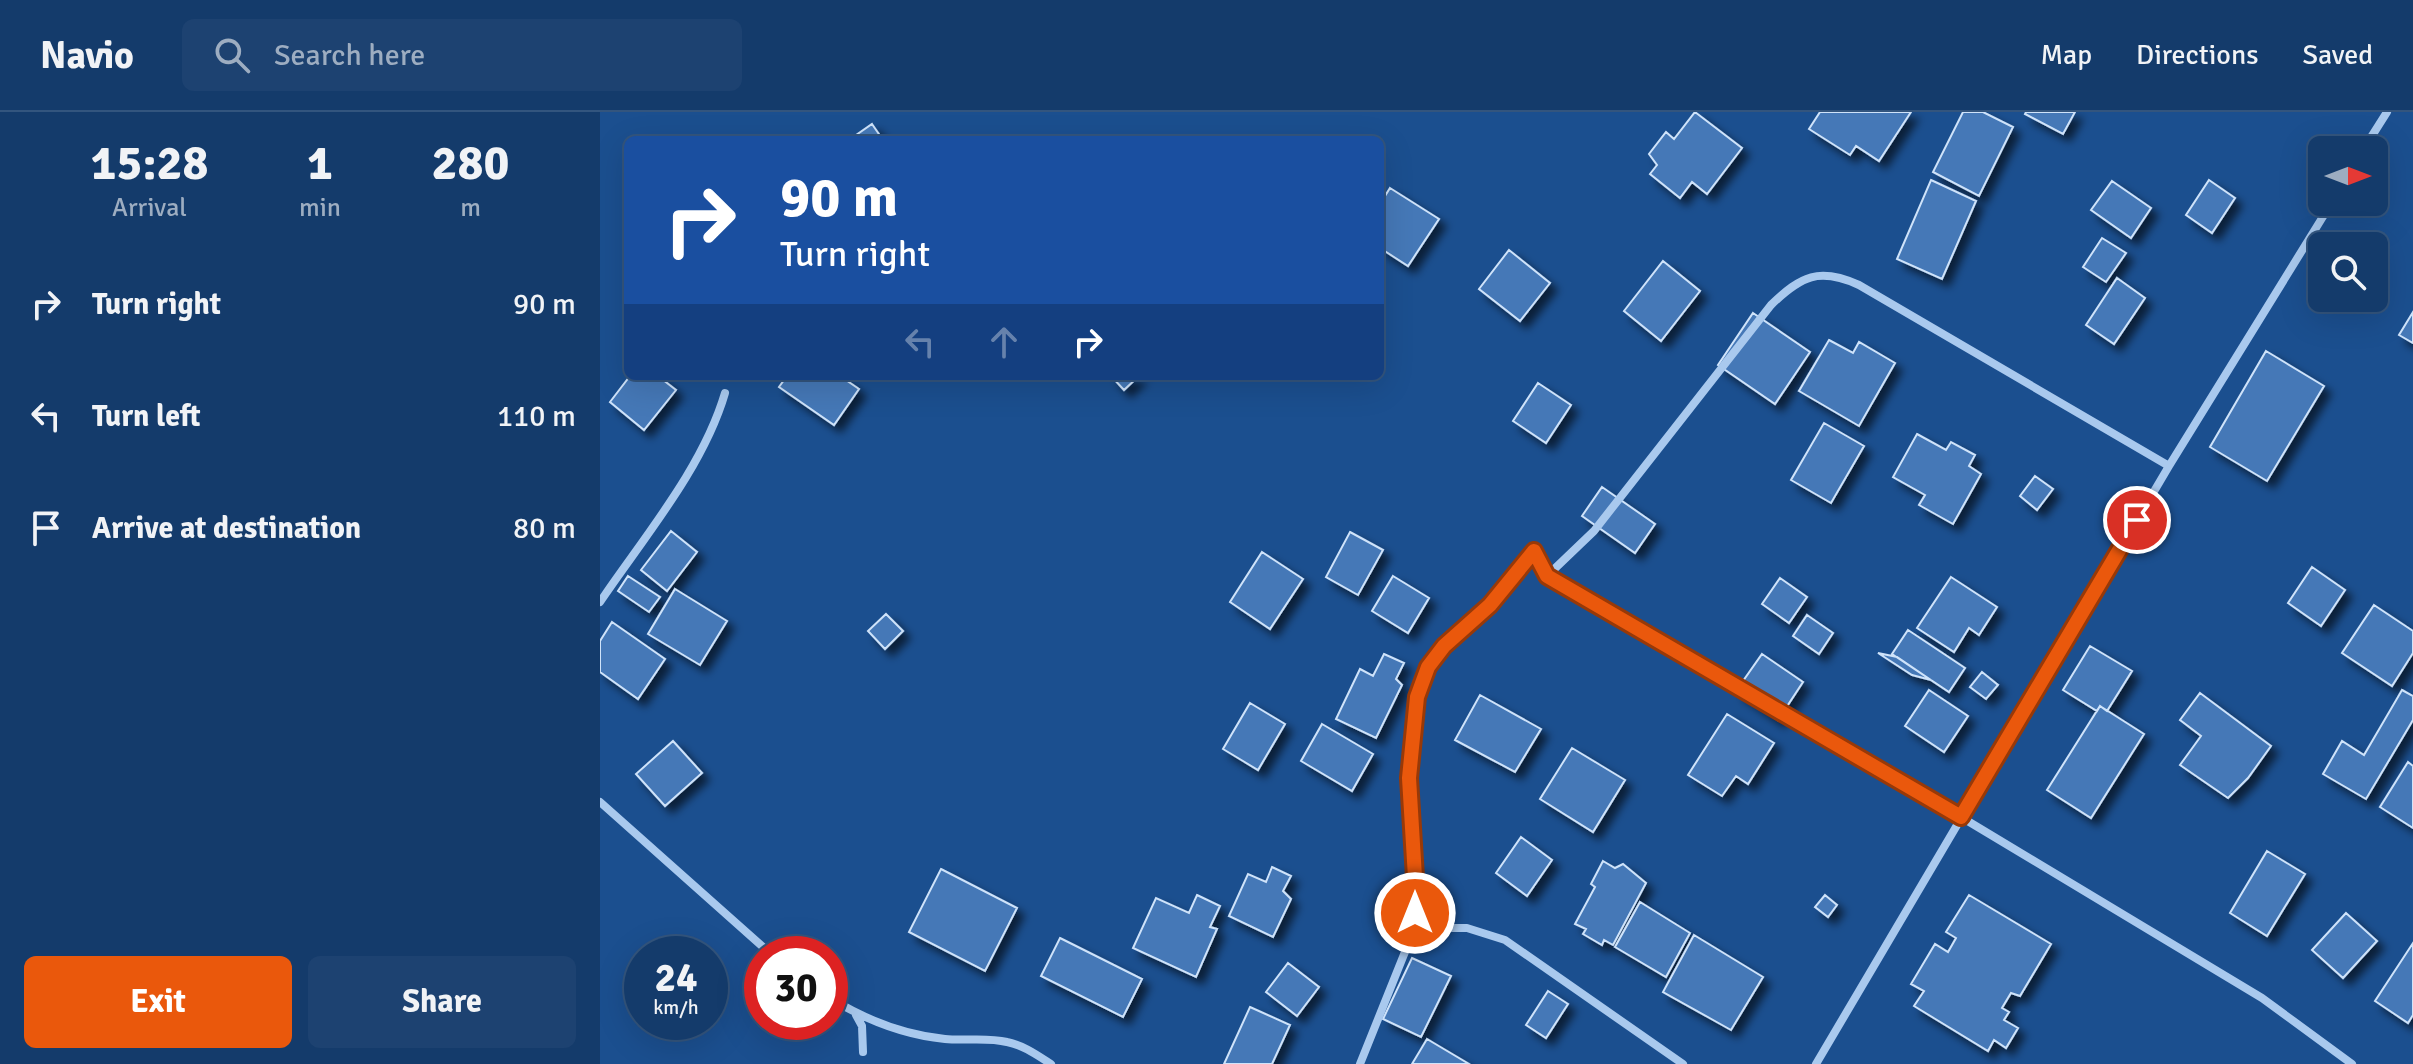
<!DOCTYPE html>
<html lang="en">
<head>
<meta charset="utf-8">
<style>
  :root { --surface:#143b6b; --page:#1d4271; --text:#f1f3f6; --muted:#9dadc1; --line:#33557e; --accent:#ea580c }
  body { margin:0; font-family:Signika,sans-serif; background:var(--page); color:var(--text); height:100vh; display:flex; flex-direction:column; font-size:30px; white-space:nowrap }
  * { box-sizing:border-box; margin:0 }
  p { font-size:26px; color:var(--muted) }
  .icon { flex:none; width:44px; height:44px; fill:none; stroke:currentColor; stroke-width:2; stroke-linecap:round; stroke-linejoin:round }
  .map { position:relative; flex:1; overflow:hidden }
  .details { display:flex; flex-direction:column; background:var(--surface); width:600px }
  .details>* { flex:none }
  .top-card { position:absolute; left:24px; top:24px; width:760px; height:244px; border-radius:12px; box-shadow:0 8px 32px #0002,0 0 0 2px var(--line); background:#1a4fa0; color:#fff; overflow:hidden }
  .needle { width:52px; rotate:90deg }
  .fabs { position:absolute; left:1708px; top:24px; display:grid; gap:16px }
  .fabs a { display:grid; place-items:center; width:80px; height:80px; border-radius:12px; background:var(--surface); box-shadow:0 8px 32px #0002,0 0 0 2px var(--line); font-size:40px }
  .speed { position:absolute; left:24px; top:824px; display:flex; gap:16px; font-size:40px; font-weight:700; text-align:center }
  .speed>* { display:grid; place-content:center; width:104px; height:104px; border-radius:50%; background:var(--surface); box-shadow:0 8px 32px #0002,0 0 0 2px var(--line); line-height:1 }
  .speed small { font-size:20px; font-weight:400 }
  .speed .limit { border:12px solid #d22; background:#fff; color:#111 }
  .pin { position:absolute; display:grid; place-items:center; width:68px; height:68px; color:#fff; margin:-34px; border:4px solid #fff; border-radius:50%; box-shadow:0 2px 8px #0007 }
  .me { position:absolute; width:88px; margin:-44px; rotate:0deg; stroke-linejoin:round; filter:drop-shadow(0 0 6px #0008) }
  .turn { display:flex; align-items:center; gap:28px; height:168px; padding:0 24px; font-size:36px }
  .turn .icon { width:104px; height:104px; stroke-width:2.5 }
  .turn b { display:block; font-size:56px; line-height:68px }
  .lanes { display:flex; align-items:center; height:76px; padding:0 24px; background:#0003; justify-content:center; gap:40px; direction:ltr }
  .lanes .off { opacity:.35 }
  .eta { display:flex; justify-content:space-evenly; align-items:center; height:136px; text-align:center }
  .eta b { font-size:48px; font-weight:700; line-height:56px }
  .cta { display:flex; gap:16px; margin-top:auto; padding:16px 24px }
  .cta a { flex:1; height:92px; border-radius:12px; background:var(--accent); color:#fff; font-size:32px; font-weight:700; line-height:92px; text-align:center }
  .cta a+a { background:var(--page); color:var(--text) }
  ul { padding:0; list-style:none }
  li { display:flex; align-items:center; gap:24px; height:112px; padding:0 24px }
  li div { flex:1 }
  li b { display:block; font-size:30px }
  li em { font-style:normal }
  header { display:flex; align-items:center; gap:48px; box-sizing:border-box; height:112px; padding:0 40px; background:var(--surface); border-bottom:2px solid var(--line) }
  header strong { font-size:38px }
  nav { display:flex; gap:44px; margin-inline-start:auto; font-size:28px }
  .search { width:560px; height:72px; background:var(--page); display:flex; align-items:center; gap:20px; box-sizing:border-box; padding:0 28px; border-radius:12px; color:var(--muted); font-size:30px }
  main { display:flex; flex:1; min-height:0 }
  .map>svg:first-child { display:block }
</style>
</head>
<body>
<header>
<strong>Navio</strong>
<div class="search"><svg class="icon" aria-label="search" viewBox="0 0 24 24"><circle cx="10" cy="10" r="6"/><path d="M15 15l6 6"/></svg>Search here</div>
<nav><a>Map</a><a>Directions</a><a>Saved</a></nav>
</header>
<main>
<section class="details">
<div class="eta">
<div><b>15:28</b><p>Arrival</p></div>
<div><b>1</b><p>min</p></div>
<div><b>280</b><p>m</p></div>
</div>
<ul>
<li><svg class="icon" aria-label="right" viewBox="0 0 24 24"><path d="M7 20v-9h11M14 6l5 5-5 5"/></svg><div><b>Turn right</b></div><em>90 m</em></li>
<li><svg class="icon" aria-label="left" viewBox="0 0 24 24"><path d="M17 20v-9H6M10 6l-5 5 5 5"/></svg><div><b>Turn left</b></div><em>110 m</em></li>
<li><svg class="icon" aria-label="arrive" viewBox="0 0 24 24"><path d="M6 21V4h12l-3 4 3 4H6"/></svg><div><b>Arrive at destination</b></div><em>80 m</em></li>
</ul>
<div class="cta"><a>Exit</a><a>Share</a></div>
</section>
<div class="map">
<svg width="1813" height="952" viewBox="0 0 1813 952">
  <defs>
    <filter id="shadow"><feDropShadow dx="7" dy="7" stdDeviation="4" flood-color="#0009"/></filter>
  </defs>
  <rect width="100%" height="100%" fill="#1b4f8f"/>
  <path fill="#4478b7" stroke="#cfe3fa" stroke-width="2" filter="url(#shadow)" d="M1095,0l47,36 -35,46 -15,-12 -12,16 -30,-24 7,-9 -8,-11 17,-22 8,7z
    M1220,0h91l-32,49 -23,-15 -6,9 -41,-26z
    M1363,0h20l30,15 -34,69 -46,-24z
    M1426,0h49l-12,22 -38,-20z
    M272,12l11,16h-34z
    M1331,68l45,21 -34,78 -45,-20z
    M1609,68l26,18 -23,35 -26,-18z
    M1512,69l39,27 -20,30 -40,-28z
    M790,76l49,31 -31,47 -28,-18v-44z
    M1502,126l24,15 -20,29 -23,-15z
    M909,138l41,33 -30,38 -41,-32z
    M1063,149l37,30 -39,50 -37,-30z
    M1517,166l28,20 -31,46 -28,-19z
    M1813,200v31l-14,-8z
    M1153,201l57,39 -35,52 -57,-39z
    M1229,228l24,13 6,-11 36,21 -36,63 -60,-35z
    M1666,239l58,35 -57,95 -57,-34z
    M30,264h28l18,14 -32,40 -34,-28z
    M187,264h53l19,13 -25,36 -55,-38z
    M511,264h28l-15,14z
    M938,271l33,22 -25,38 -33,-22z
    M1224,311l40,23 -33,57 -40,-23z
    M1317,322l29,16 5,-8 24,13 -6,11 12,8 -28,50 -34,-19 6,-10 -32,-18z
    M1435,364l18,13 -16,21 -17,-14z
    M1002,375l53,37 -20,29 -53,-37z
    M71,419l26,21 -30,39 -26,-21z
    M750,420l33,18 -25,45 -32,-18z
    M662,440l41,27 -33,50 -40,-27z
    M1712,455l33,23 -24,36 -33,-23z
    M28,464l32,21 -11,15 -31,-21z
    M793,464l36,22 -21,35 -36,-22z
    M1351,465l46,30 -18,28 -10,-7 -15,24 -37,-24z
    M1180,466l27,19 -18,26 -27,-19z
    M75,477l52,32 -27,44 -52,-31z
    M1774,493l39,26v22l-21,33 -50,-33z
    M286,502l17,17 -18,18 -17,-18z
    M1207,503l26,18 -14,21 -26,-18z
    M12,510l53,37 -27,40 -38,-27v-31z
    M1308,518l57,38 -16,24 -57,-38z
    M1490,534l42,25 -25,40 -7,-5 -3,5 -34,-21z
    M1278,541l19,4 34,23 -19,-5z
    M784,542l20,9 -8,16 6,6 -26,53 -40,-19 24,-50 13,7z
    M1162,542l41,28 -25,38 -42,-29z
    M1382,560l16,13 -12,14 -16,-12z
    M1329,578l39,26 -24,36 -39,-26z
    M1802,578l11,6v24l-47,79 -43,-25 19,-33 22,14z
    M1600,581l71,53 -23,32 -20,20 -48,-33 21,-29 -21,-16z
    M880,583l61,34 -26,43 -60,-32z
    M650,591l35,21 -27,46 -35,-21z
    M1500,594l44,28 -53,84 -44,-28z
    M1127,602l47,29 -26,41 -12,-8 -14,20 -34,-21z
    M722,612l51,30 -21,37 -51,-30z
    M73,629l29,32 -37,33 -29,-32z
    M972,636l53,32 -32,52 -53,-33z
    M1808,650l5,4v62l-33,-21z
    M921,725l31,23 -25,36 -31,-23z
    M1667,739l38,23 -38,62 -37,-23z
    M1003,749l12,7 8,-4 23,19 -33,62 -9,-5 -2,5 -19,-11 3,-5 -11,-5 20,-37 -4,-3z
    M672,755l19,9 -8,15 8,8 -18,38 -44,-21 19,-42 18,8z
    M341,757l76,39 -32,63 -76,-39z
    M597,783l23,11 -10,21 7,2 -21,48 -63,-29 23,-50 33,15z
    M1225,783l12,10 -9,12 -13,-10z
    M1369,783l82,49 -31,52 -9,-3 -9,15 7,4 -5,8 14,8 -12,20 -12,-8 -6,11 -74,-45 10,-15 -13,-7 24,-40 13,8 8,-14 -10,-6z
    M1040,790l50,31 -24,44 -51,-30z
    M1746,801l31,28 -34,37 -31,-28z
    M1094,823l69,42 -32,53 -68,-38z
    M460,826l82,41 -19,38 -82,-41z
    M1813,831v72l-5,8 -33,-22z
    M812,846l39,18 -30,61 -38,-18z
    M688,851l31,24 -22,29 -31,-24z
    M948,879l20,13 -22,34 -20,-13z
    M650,895l40,18 -18,39h-48z
    M827,927l42,25h-57z"/>
  <g fill="none" stroke-linecap="round" stroke-linejoin="round">
    <path stroke="#a9c9ee" stroke-width="8" d="M1763,38l24,-38
      M947,464l414,241 301,181 90,66
      M0,490c44,-65 103,-134 125,-209
      M0,690l171,152
      M813,820l3,-38 -7,-116 8,-81 11,-30 16,-21 29,-24 61,-71 13,25 47,-45 177,-226c30,-29 48,-38 88,-20l310,181
      M230,886c34,21 75,37 115,41 21,2 42,-2 62,3 16,3 30,13 44,22
      M256,903l6,11 1,26
      M760,952l53,-132 23,-4h31l38,12 178,124
      M1216,952l353,-598 163,-264"/>
  </g>
  <g fill="none" stroke-linecap="round" stroke-linejoin="round">
    <defs>
      <path id="route" d="M815,801l1,-19 -7,-116 8,-81 11,-30 16,-21 46,-41 44,-54 13,25 414,241 176,-297"/>
    </defs>
    <use href="#route" stroke="#983908" stroke-width="20"/>
    <use href="#route" stroke="#ea580c" stroke-width="14"/>
  </g>
</svg>
<div class="fabs">
<a><svg class="needle" viewBox="-14 -14 28 28"><path d="M0-13l5 13h-10z" fill="#e53935"/><path d="M0 13l5-13h-10z" fill="#9dadc1"/></svg></a>
<a><svg class="icon" aria-label="search" viewBox="0 0 24 24"><circle cx="10" cy="10" r="6"/><path d="M15 15l6 6"/></svg></a>
</div>
<div class="speed"><div>24<small>km/h</small></div><div class="limit">30</div></div>
<div class="pin" style="left:1537px;top:408px;background:#d93025"><svg class="icon" aria-label="arrive" viewBox="0 0 24 24"><path d="M6 21V4h12l-3 4 3 4H6"/></svg></div>
<svg class="me" style="left:815px;top:801px" viewBox="-20 -20 40 40"><circle r="17" fill="#ea580c" stroke="#fff" stroke-width="3"/><path d="M0-11L8 9 0 5-8 9z" fill="#fff"/></svg>
<div class="top-card">
<div class="turn"><svg class="icon" aria-label="right" viewBox="0 0 24 24"><path d="M7 20v-9h11M14 6l5 5-5 5"/></svg><div><b>90 m</b>Turn right</div></div>
<div class="lanes"><svg class="icon off" aria-label="left" viewBox="0 0 24 24"><path d="M17 20v-9H6M10 6l-5 5 5 5"/></svg><svg class="icon off" aria-label="ahead" viewBox="0 0 24 24"><path d="M12 20V5M6 11l6-6 6 6"/></svg><svg class="icon" aria-label="right" viewBox="0 0 24 24"><path d="M7 20v-9h11M14 6l5 5-5 5"/></svg></div>
</div>
</div>
</main>
</body>
</html>
